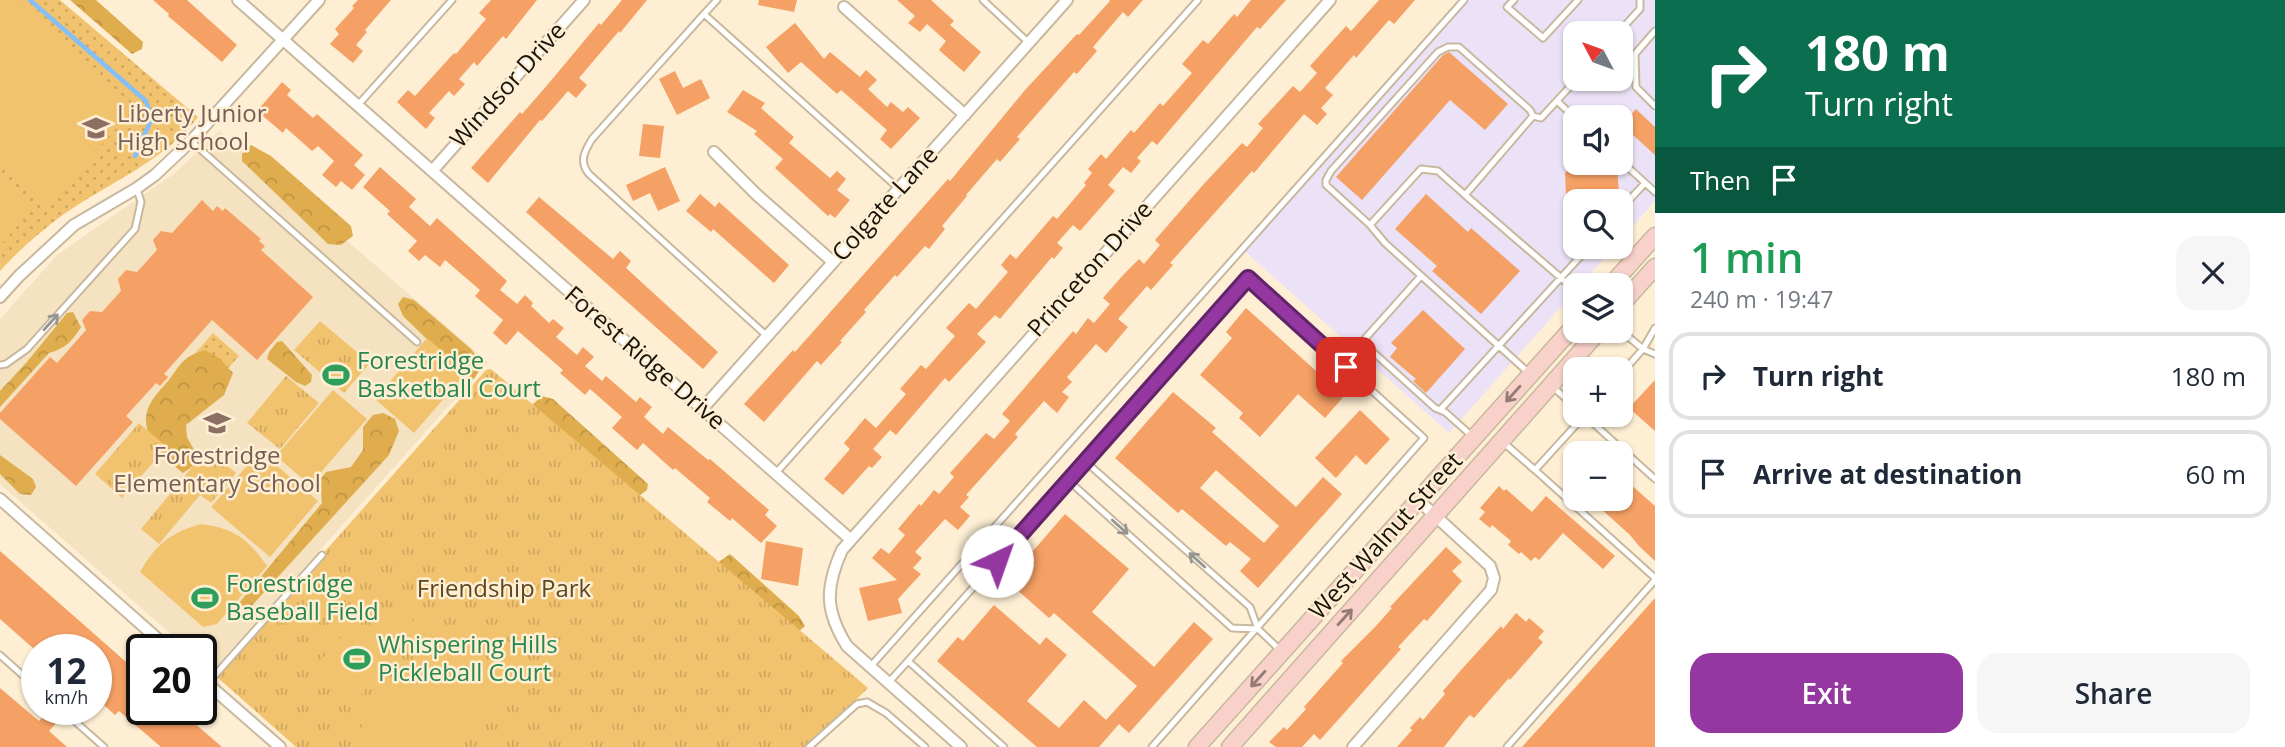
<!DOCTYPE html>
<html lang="en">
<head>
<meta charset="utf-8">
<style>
  :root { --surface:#fff; --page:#f6f6f7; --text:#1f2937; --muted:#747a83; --line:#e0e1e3; --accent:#9537a0 }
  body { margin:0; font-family:"Open Sans",sans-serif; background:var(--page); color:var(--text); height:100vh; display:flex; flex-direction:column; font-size:26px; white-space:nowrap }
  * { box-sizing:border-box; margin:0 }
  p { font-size:23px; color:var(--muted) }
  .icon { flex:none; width:38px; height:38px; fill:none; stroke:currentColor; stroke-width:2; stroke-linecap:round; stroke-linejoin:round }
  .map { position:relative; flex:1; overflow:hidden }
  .side { display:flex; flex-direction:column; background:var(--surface); width:630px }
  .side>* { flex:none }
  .hud { background:#0b6e4f; color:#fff; overflow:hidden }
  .needle { width:46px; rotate:311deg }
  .fabs { position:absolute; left:1563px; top:21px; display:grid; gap:14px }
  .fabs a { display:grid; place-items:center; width:70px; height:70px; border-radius:14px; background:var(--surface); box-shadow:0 2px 5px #0004; font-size:35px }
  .speed { position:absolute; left:21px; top:634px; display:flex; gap:14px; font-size:35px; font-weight:700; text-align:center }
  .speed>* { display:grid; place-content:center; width:91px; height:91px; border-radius:50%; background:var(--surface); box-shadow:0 2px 5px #0004; line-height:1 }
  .speed small { font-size:18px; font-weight:400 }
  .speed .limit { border:4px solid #111; border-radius:10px; background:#fff; color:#111 }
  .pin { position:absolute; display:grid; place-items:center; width:60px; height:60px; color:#fff; margin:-30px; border-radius:14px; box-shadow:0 4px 10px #0006 }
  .me { position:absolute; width:77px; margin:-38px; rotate:42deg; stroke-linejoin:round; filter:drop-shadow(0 0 5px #0008) }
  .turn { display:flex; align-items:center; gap:24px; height:147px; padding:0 35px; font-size:32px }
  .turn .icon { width:91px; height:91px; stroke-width:2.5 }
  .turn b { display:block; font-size:49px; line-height:60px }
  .then { display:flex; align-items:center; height:66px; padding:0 35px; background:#0003; gap:14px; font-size:26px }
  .round { display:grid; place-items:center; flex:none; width:74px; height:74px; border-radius:21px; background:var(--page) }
  .summary { display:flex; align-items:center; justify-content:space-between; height:119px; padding:0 35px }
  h1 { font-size:42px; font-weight:600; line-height:52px; color:#1e9e55 }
  .button { display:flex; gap:14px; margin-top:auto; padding:14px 35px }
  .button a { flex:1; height:80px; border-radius:21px; background:var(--accent); color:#fff; font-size:28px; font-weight:600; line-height:80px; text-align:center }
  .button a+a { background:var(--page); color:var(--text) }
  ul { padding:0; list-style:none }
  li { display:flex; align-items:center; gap:21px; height:88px; margin:0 14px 10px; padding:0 21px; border:4px solid var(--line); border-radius:21px }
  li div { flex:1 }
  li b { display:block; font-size:26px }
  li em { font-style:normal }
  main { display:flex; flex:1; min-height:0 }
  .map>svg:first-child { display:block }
</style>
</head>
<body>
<main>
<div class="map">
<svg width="1655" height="747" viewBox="0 0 1655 747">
  <defs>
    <pattern id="grass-dots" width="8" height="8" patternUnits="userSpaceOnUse" patternTransform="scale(1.75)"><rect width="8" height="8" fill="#f2c36f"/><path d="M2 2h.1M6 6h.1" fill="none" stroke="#cfa75f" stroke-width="1.8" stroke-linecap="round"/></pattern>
    <pattern id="forest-crowns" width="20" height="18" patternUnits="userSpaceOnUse" patternTransform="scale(1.75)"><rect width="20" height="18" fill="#dfad4d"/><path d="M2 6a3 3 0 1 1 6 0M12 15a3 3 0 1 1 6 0" fill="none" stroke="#bf9442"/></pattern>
    <pattern id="park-tufts" width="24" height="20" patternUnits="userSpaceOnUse" patternTransform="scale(1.75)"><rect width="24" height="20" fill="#f2c36f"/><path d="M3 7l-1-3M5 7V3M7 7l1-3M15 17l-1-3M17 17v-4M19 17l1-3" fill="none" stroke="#cfa75f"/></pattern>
  </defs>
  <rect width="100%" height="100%" fill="#feefd4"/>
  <path fill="#ece2f7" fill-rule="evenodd" d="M1458,0h197v201l-34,39 -1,-39h-45v46h39l-34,38h-5v6l-126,142 -208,-185zM1575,33h45v46h-45zM1575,117h45v46h-45z"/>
  <path fill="#f5e2c0" d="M219,131l269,231 -276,309 -11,-10v-12h-13l-188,-165v-165l58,-65 117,-81z"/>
  <path fill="url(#grass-dots)" d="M0,0h60l138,117c-35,45 -88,65 -134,97 -23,17 -45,36 -64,57z
    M213,333l26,23 -60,68 -26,-23z"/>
  <path fill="url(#forest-crowns)" d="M70,0h26l47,42 -1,7 -10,5z
    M251,145l20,11 80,70 2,10 -12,9 -13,-1 -86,-83v-7z
    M403,297l11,3 57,49 12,16 -9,14 -7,-1 -64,-62 -5,-12z
    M73,312l8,15c-8,13 -16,22 -32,26l-49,54v-16l26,-28 41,-50z
    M282,341l30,34 -1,7 -6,4 -9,-4 -29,-23 2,-7 8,-10z
    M205,350l14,8 14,15 -9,22 -38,30 1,12 10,18 -4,11 -10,7c-20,-16 -46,-39 -34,-67 4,-9 13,-18 20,-26 13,-18 14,-23 36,-30z
    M542,396l11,3 95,85 -1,6 -8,6 -104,-80 -2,-12z
    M383,413l12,6 4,12 -10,24 -142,156 -5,-2 -3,-6 83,-100 -2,-23 6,-8 25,-5 12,-17v-23l10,-12z
    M0,455l33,24 3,8 -5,8 -11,-1 -20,-20z
    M730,554l69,62 6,10 -10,9 -79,-71z"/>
  <path fill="url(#park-tufts)" d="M320,321l50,42 -26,30 -50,-43z
    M491,369l370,313 7,6 -59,59h-513l-79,-70 39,-48 230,-259z
    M286,376l33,27 -39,46 -33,-26z
    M139,423l28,24 -45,51 -27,-24z
    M207,449l29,24 -25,30 -11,-8 -41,49 -18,-15z"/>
  <path fill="#f2c36f" d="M0,0h15l120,107 -87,97 -48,-42z
    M0,176l35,30 -35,40z
    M427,338l40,34 -53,61 -39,-34z
    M333,390l34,29 -57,66 -34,-29z
    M260,451l58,50 -48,56 -59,-50z
    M201,524c33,4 47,15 66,42l-50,58 -14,3 -63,-55c16,-28 30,-39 61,-48z
    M398,609l34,29 -14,16 -34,-29z
    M353,623l40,35 -32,37 -40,-35z
    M450,627l62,55 -57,65h-74l-21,-18z"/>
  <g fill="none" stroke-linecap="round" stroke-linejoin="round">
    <path stroke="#84bff7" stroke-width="4.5" d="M30,0l116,101 6,17 -17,38"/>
  </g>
  <path fill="#f5a064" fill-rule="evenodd" d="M153,0h34l50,45 -15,17 -54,-46 1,-2z
    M358,0h33l-26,30 2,2 -11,13 7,6 -10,12 -23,-19 9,-10 -4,-5 19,-21 -2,-2z
    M491,0h46l-31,39 -3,-3 -26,30 -3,-4 -15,17 6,5 -11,12 -5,-5 -20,22 6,5 -9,11 -29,-27 11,-12 7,6 39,-43 2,1 30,-35 -7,-6z
    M622,0h25l-27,33 -1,-2 -40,47 8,7 -11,13 -8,-7 -26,30 -2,-1 -52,63 -17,-15 49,-56 2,2 27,-31 50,-60 2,2z
    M759,0h38l-3,12 -36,-7z
    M897,0h34l23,21 -4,4 31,27 -17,20 -25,-22 7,-9 -19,-17 -7,8 -12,-9 7,-7z
    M1109,0h34l-15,17 -5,-5 -30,35 4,4 -20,23 -3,-2 -57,65 3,2 -20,23 -3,-3 -31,36 1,1 -25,30 3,3 -16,20 -4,-3 -28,31 -2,-2 -31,35 2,2 -26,29 2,1 -21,23 -4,-4 -53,61 -20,-18 49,-54 2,2 153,-173 2,2 75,-91 52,-56 2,1 31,-34z
    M1251,0h35l-26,29 -3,-2 -100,118 -5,-4 -15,17 4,3 -10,12 -8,-6 -15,18 7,6 -35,40 -7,-6 -16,18 6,5 -9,11 -2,-2 -52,62 -5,-4 -18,19 9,8 -37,40 -4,-4 -49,57 -6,-5 -17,19 9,8 -10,11 -3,-2 -26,29 -19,-16 26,-30 -6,-6 21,-25 11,10 30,-34 -6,-5 21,-24 5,4 29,-33 -9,-8 23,-25 7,6 32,-37 -7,-7 9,-11 6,5 37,-43 4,3 29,-34 -2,-2 8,-10 -4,-4 13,-15 5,5 25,-29 3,3 26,-30 3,3 29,-33 -10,-9 21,-24 5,4 26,-30 3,3z
    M1379,0h36l-21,24 -5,-4 -33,38 -2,-3 -29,33 8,7 -12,13 6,6 -10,11 -13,-11 -50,59 -2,-2 -82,92 3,2 -22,25 -4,-4 -29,33 10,8 -22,26 -10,-9 -29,33 5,5 -10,10 7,5 -12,16 -13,-12 -29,33 3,3 -52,58 3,2 -9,10 10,9 -12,14 -13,-11 -30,33 7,6 -9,10 8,6 -23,25 4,14 -34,8 -9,-33 38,-8 -25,-22 9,-10 8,6 16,-19 -7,-6 21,-25 2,2 13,-16 5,4 15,-17 -4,-4 36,-40 8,6 16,-18 -8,-7 71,-83 3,3 12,-16 6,5 16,-19 -7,-6 21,-24 15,-15 5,5 16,-19 -5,-5 47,-54 40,-43 5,4 16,-19 -5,-4 35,-38 7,6 17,-19 -7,-7 36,-40 5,5z
    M795,23l29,36 6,-7 30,25 6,-7 11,10 -9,9 19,18 4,-5 12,10 5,-5 12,11 -29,31 -11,-10 7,-9 -46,-40 -4,4 -36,-32 -13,11 -22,-26z
    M1449,52l59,52 -23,26 -35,-30 -88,100 -26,-23 107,-122z
    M675,71l8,17 18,-9 9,19 -33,17 -18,-36z
    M282,82l9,8 -4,5 26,23 4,-4 46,41 -9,10 11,10 -13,15 -11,-9 -5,6 -14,-12 12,-14 -16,-15 -6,5 -26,-23 -3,5 -26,-22z
    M743,90l22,13 -4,5 33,29 -5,6 41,35 7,-7 9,8 -9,11 13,10 -15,18 -5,-4 -2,2 -53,-48 8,-9 -29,-25 3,-3 -30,-19z
    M1636,109l19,18v28l-33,-30z
    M643,124l21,2 -4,32 -21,-2z
    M1575,163h34l8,7 2,21 -10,10h-35l-8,-7 -1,-21z
    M380,167l36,32 -7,8 21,19 7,-8 70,63 -7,9 17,14 8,-9 8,8 -2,3 18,17 4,-4 11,9 -8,9 21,18 6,-8 11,10 -9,9 17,15 4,-5 30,26 4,-5 12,10 -8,10 19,17 5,-7 40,33 2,-1 59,51 -4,5 12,11 -16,17 -29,-25 -2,3 -23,-19 3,-4 -35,-30 -2,2 -30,-27 -6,7 -25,-22 10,-11 -32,-28 -5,6 -25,-22 3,-3 -45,-39 -12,14 -13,-12 10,-13 -28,-24 5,-6 -35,-30 -5,7 -15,-12 -6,6 -11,-10 9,-10 -30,-27 3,-3 -27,-24z
    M665,167l15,34 -22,10 -8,-18 -17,8 -7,-16z
    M700,194l15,13 4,-5 70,63 -15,18 -61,-54 -2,3 -25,-21z
    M1426,194l42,38 3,-4 49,43 -39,43 -49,-43 5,-5 -42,-37z
    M539,197l74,62 7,-8 11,10 -5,7 92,84 -15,17 -177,-157z
    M202,200l11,11 4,-5 6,5 2,-3 36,31 -2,2 6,5 -4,4 52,47 -56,63 -45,-40 -48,54 4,3 -8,9 -4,-3 -30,33 7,6 -57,64 -76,-67v-6l50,-56 7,6 29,-33 -4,-10 8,-9 12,1 19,-21 -3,-12 8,-9 11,2 20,-22 -4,-10 8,-9 11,2z
    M1246,308l98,88 -19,22 -27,-24 -38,43 -21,-19 4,-5 -43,-38 32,-37 -6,-6z
    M1423,310l42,39 -39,44 -13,-12 3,-2 -26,-22 7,-9 -6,-5z
    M1655,380v51l-26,-23z
    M1173,392l43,36 -4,4 84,75 27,-30 19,17 -84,94 -18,-17 11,-12 -21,-17 -4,4 -44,-37 -4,4 -63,-55zM1216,470l63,56 -15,17 -64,-55z
    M1360,410l30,29 -24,26 -10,-10 -20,23 -21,-20z
    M1620,475l35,31v55l-16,-15 -9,-11 -40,-36h30z
    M1499,486l5,5 2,-2 26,23 14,-16 69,60 -12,13 -40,-36 -24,27 -4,-3 -4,4 -10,-9 -2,2 -11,-9 3,-4 -19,-16 -2,3 -11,-9 6,-7 -5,-4z
    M1065,514l64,55 -37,43 62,55 40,-45 19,17 -84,94 -10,-9 -20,23h-62l-100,-86 21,-24 5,4 31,-36 46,40 6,-8 21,18 -40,46 32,27 25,-28 22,20 31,-34 -83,-73 -5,5 -42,-37z
    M766,541l37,7 -5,38 -37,-7z
    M1446,547l16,15 -10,9 10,10 -35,40 -3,-2 -26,28 3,2 -55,62 -26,29 -6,-6 -12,13h-26l-7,-5 15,-15 3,3 19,-21 -2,-2 39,-44 -2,-2 34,-34 17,-19 -2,-1z
    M0,551l142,125v33h36l44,38h-61l-42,-36 -4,4 -19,-17v-49h-62l-34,-30z
    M1655,598v149h-133l19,-21z
    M1516,613l10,9 3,-4 15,13 -6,7 5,4 -33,38 -1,-2 -35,40 -4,-3 -4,4 -22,28h-47l15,-17 -2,-2 10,-11 3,3 22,-26 -2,-3 18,-21 40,-44 2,3z
    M0,688l39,33 9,-10 11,9 -10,11 18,16h-67z"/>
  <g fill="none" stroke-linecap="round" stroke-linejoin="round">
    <defs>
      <path id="service" d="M983,0l46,43
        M1514,0l-7,7 36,31 35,-38
        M704,14l13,-14
        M1655,31l-20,23 1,33 19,19
        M1618,33l22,-24v-9
        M1557,101l18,17
        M358,105l94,-105
        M191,141l226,201
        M1620,160l35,32
        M1465,195l-27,-24 -17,-2 -51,56 15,18 145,131
        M1620,210l25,-27
        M1370,225l-44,-40v-5l5,-9 107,-119 10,-5h11l71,63 3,6
        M1421,276l-59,66 73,66 10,4 27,24
        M1575,290l-110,-95 68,-79 8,2 36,-39
        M1620,330l23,19 12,5
        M767,336l-178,-162c-10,-12 -5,-22 3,-35l112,-125 195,175
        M0,365l6,-1 21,-15 108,-120 6,-27 -4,-13
        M1620,375l23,-26 12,-21
        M1553,387l22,20
        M1440,410l149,-163
        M1584,415l71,64
        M1504,443l31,27 50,-55
        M1086,462l164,145 8,22 22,21
        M1535,470l120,108
        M775,474l423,-474
        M1069,481l163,147 26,1
        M0,655l37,33
        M870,667l594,-667
        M889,682l19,-21
        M208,683l114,-128
        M61,709l43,38
        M809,747l48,-43 10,-2 19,11 39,34
        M1004,747l-96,-86 340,-383 176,160 -272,309
        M1507,747l148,-167"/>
      <path id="minor" d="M238,0l612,539
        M844,7l121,108
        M714,152l43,43 76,67
        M433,170l151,-170
        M0,297l19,-21 55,-51 63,-37 18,-13 36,-34 128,-141
        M703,408l364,-408
        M0,499l169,150
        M201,678l79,69
        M961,747l-114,-101c-22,-35 -22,-58 -5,-96l488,-550
        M1353,747l138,-157 3,-12 -4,-12 -72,-66"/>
      <path id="secondary" d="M1611,285l44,-49
        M1620,306l35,-39
        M1197,747l378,-422
        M1230,747l369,-416"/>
    </defs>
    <use href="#service" stroke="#c7b89e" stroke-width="9"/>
    <use href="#minor" stroke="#c7b89e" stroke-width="14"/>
    <use href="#secondary" stroke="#c7b89e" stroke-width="19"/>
    <use href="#service" stroke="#fff" stroke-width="5"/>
    <use href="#minor" stroke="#fff" stroke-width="10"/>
    <use href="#secondary" stroke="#f8d2ca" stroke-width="16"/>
  </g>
  <defs><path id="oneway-shaft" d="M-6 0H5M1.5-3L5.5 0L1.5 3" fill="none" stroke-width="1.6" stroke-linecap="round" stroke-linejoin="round" transform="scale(1.75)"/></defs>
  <g stroke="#989591">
    <use href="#oneway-shaft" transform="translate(51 322) rotate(-48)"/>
    <use href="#oneway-shaft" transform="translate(1120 527) rotate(42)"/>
    <use href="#oneway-shaft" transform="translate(1197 560) rotate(-138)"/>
  </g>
  <g stroke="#947c74">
    <use href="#oneway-shaft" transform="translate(1513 394) rotate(132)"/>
    <use href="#oneway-shaft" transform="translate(1345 617) rotate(-48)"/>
    <use href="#oneway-shaft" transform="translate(1258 679) rotate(132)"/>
  </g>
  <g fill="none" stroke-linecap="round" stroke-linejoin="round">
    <defs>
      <path id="route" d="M997,561l251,-283 98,89"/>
    </defs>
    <use href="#route" stroke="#612468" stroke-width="18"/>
    <use href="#route" stroke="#9537a0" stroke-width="12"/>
  </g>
  <defs>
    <symbol id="school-bare" viewBox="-9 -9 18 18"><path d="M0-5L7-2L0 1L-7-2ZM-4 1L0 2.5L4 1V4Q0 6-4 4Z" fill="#8d6e63" stroke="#feefd4" stroke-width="2.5" paint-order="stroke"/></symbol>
    <symbol id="stadium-bare" viewBox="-9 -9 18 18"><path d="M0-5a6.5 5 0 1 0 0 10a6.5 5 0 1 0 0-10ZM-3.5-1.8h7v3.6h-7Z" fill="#2e9e5b" stroke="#feefd4" stroke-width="2.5" paint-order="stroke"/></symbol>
  </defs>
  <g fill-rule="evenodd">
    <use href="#school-bare" x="77" y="109" width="38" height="38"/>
    <use href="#stadium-bare" x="317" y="356" width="38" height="38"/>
    <use href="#school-bare" x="198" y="404" width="38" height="38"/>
    <use href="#stadium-bare" x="186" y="579" width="38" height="38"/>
    <use href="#stadium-bare" x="338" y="640" width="38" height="38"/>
  </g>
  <g text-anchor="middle" stroke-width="5" stroke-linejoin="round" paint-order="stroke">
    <g font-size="24" fill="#19140a" stroke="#feefd4">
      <text transform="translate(508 85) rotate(-48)" y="8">Windsor Drive</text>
      <text transform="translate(885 204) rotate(-48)" y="8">Colgate Lane</text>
      <text transform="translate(1090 269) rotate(-48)" y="8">Princeton Drive</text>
      <text transform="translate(645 358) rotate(41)" y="8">Forest Ridge Drive</text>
      <text transform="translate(1386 536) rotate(-48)" y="8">West Walnut Street</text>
    </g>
    <g font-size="24" fill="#785e54" stroke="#feefd4" text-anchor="start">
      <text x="117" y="122">Liberty Junior<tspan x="117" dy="28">High School</tspan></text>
      <text x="217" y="464" text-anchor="middle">Forestridge<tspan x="217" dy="28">Elementary School</tspan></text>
    </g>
    <g font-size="24" fill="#27864d" stroke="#feefd4" text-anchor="start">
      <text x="357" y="369">Forestridge<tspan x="357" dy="28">Basketball Court</tspan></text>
      <text x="226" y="592">Forestridge<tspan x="226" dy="28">Baseball Field</tspan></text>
      <text x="378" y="653">Whispering Hills<tspan x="378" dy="28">Pickleball Court</tspan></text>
    </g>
    <g font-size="24" fill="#5d4821" stroke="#feefd4">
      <text x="504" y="597">Friendship Park</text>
    </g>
  </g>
</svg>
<div class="fabs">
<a><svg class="needle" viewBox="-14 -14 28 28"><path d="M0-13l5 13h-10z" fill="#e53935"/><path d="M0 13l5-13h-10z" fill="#747a83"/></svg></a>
<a><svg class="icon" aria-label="sound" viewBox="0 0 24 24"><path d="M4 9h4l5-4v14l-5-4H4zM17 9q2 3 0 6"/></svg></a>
<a><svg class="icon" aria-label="search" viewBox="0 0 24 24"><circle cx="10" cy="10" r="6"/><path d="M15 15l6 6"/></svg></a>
<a><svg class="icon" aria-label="layers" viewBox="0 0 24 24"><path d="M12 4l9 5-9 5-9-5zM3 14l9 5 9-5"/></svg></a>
<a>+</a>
<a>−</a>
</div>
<div class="speed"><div>12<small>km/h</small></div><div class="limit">20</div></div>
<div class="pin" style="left:1346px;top:367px;background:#d93025"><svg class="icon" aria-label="arrive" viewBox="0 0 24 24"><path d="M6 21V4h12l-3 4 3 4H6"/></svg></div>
<svg class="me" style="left:997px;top:561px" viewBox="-20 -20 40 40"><circle r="19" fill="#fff"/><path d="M0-13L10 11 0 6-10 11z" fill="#9537a0"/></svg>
</div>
<section class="side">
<div class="hud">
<div class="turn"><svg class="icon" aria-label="right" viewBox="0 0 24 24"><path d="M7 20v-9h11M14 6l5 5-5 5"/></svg><div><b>180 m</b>Turn right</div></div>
<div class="then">Then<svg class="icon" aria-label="arrive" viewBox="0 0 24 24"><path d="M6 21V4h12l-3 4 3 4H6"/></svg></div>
</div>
<div class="summary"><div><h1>1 min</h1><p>240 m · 19:47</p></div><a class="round"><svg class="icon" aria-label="close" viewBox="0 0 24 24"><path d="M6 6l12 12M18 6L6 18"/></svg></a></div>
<ul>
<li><svg class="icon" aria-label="right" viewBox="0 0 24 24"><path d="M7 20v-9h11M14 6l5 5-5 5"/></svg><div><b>Turn right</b></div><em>180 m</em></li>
<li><svg class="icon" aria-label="arrive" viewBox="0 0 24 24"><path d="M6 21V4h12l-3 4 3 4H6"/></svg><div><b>Arrive at destination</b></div><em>60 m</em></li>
</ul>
<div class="button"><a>Exit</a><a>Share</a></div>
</section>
</main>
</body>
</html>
